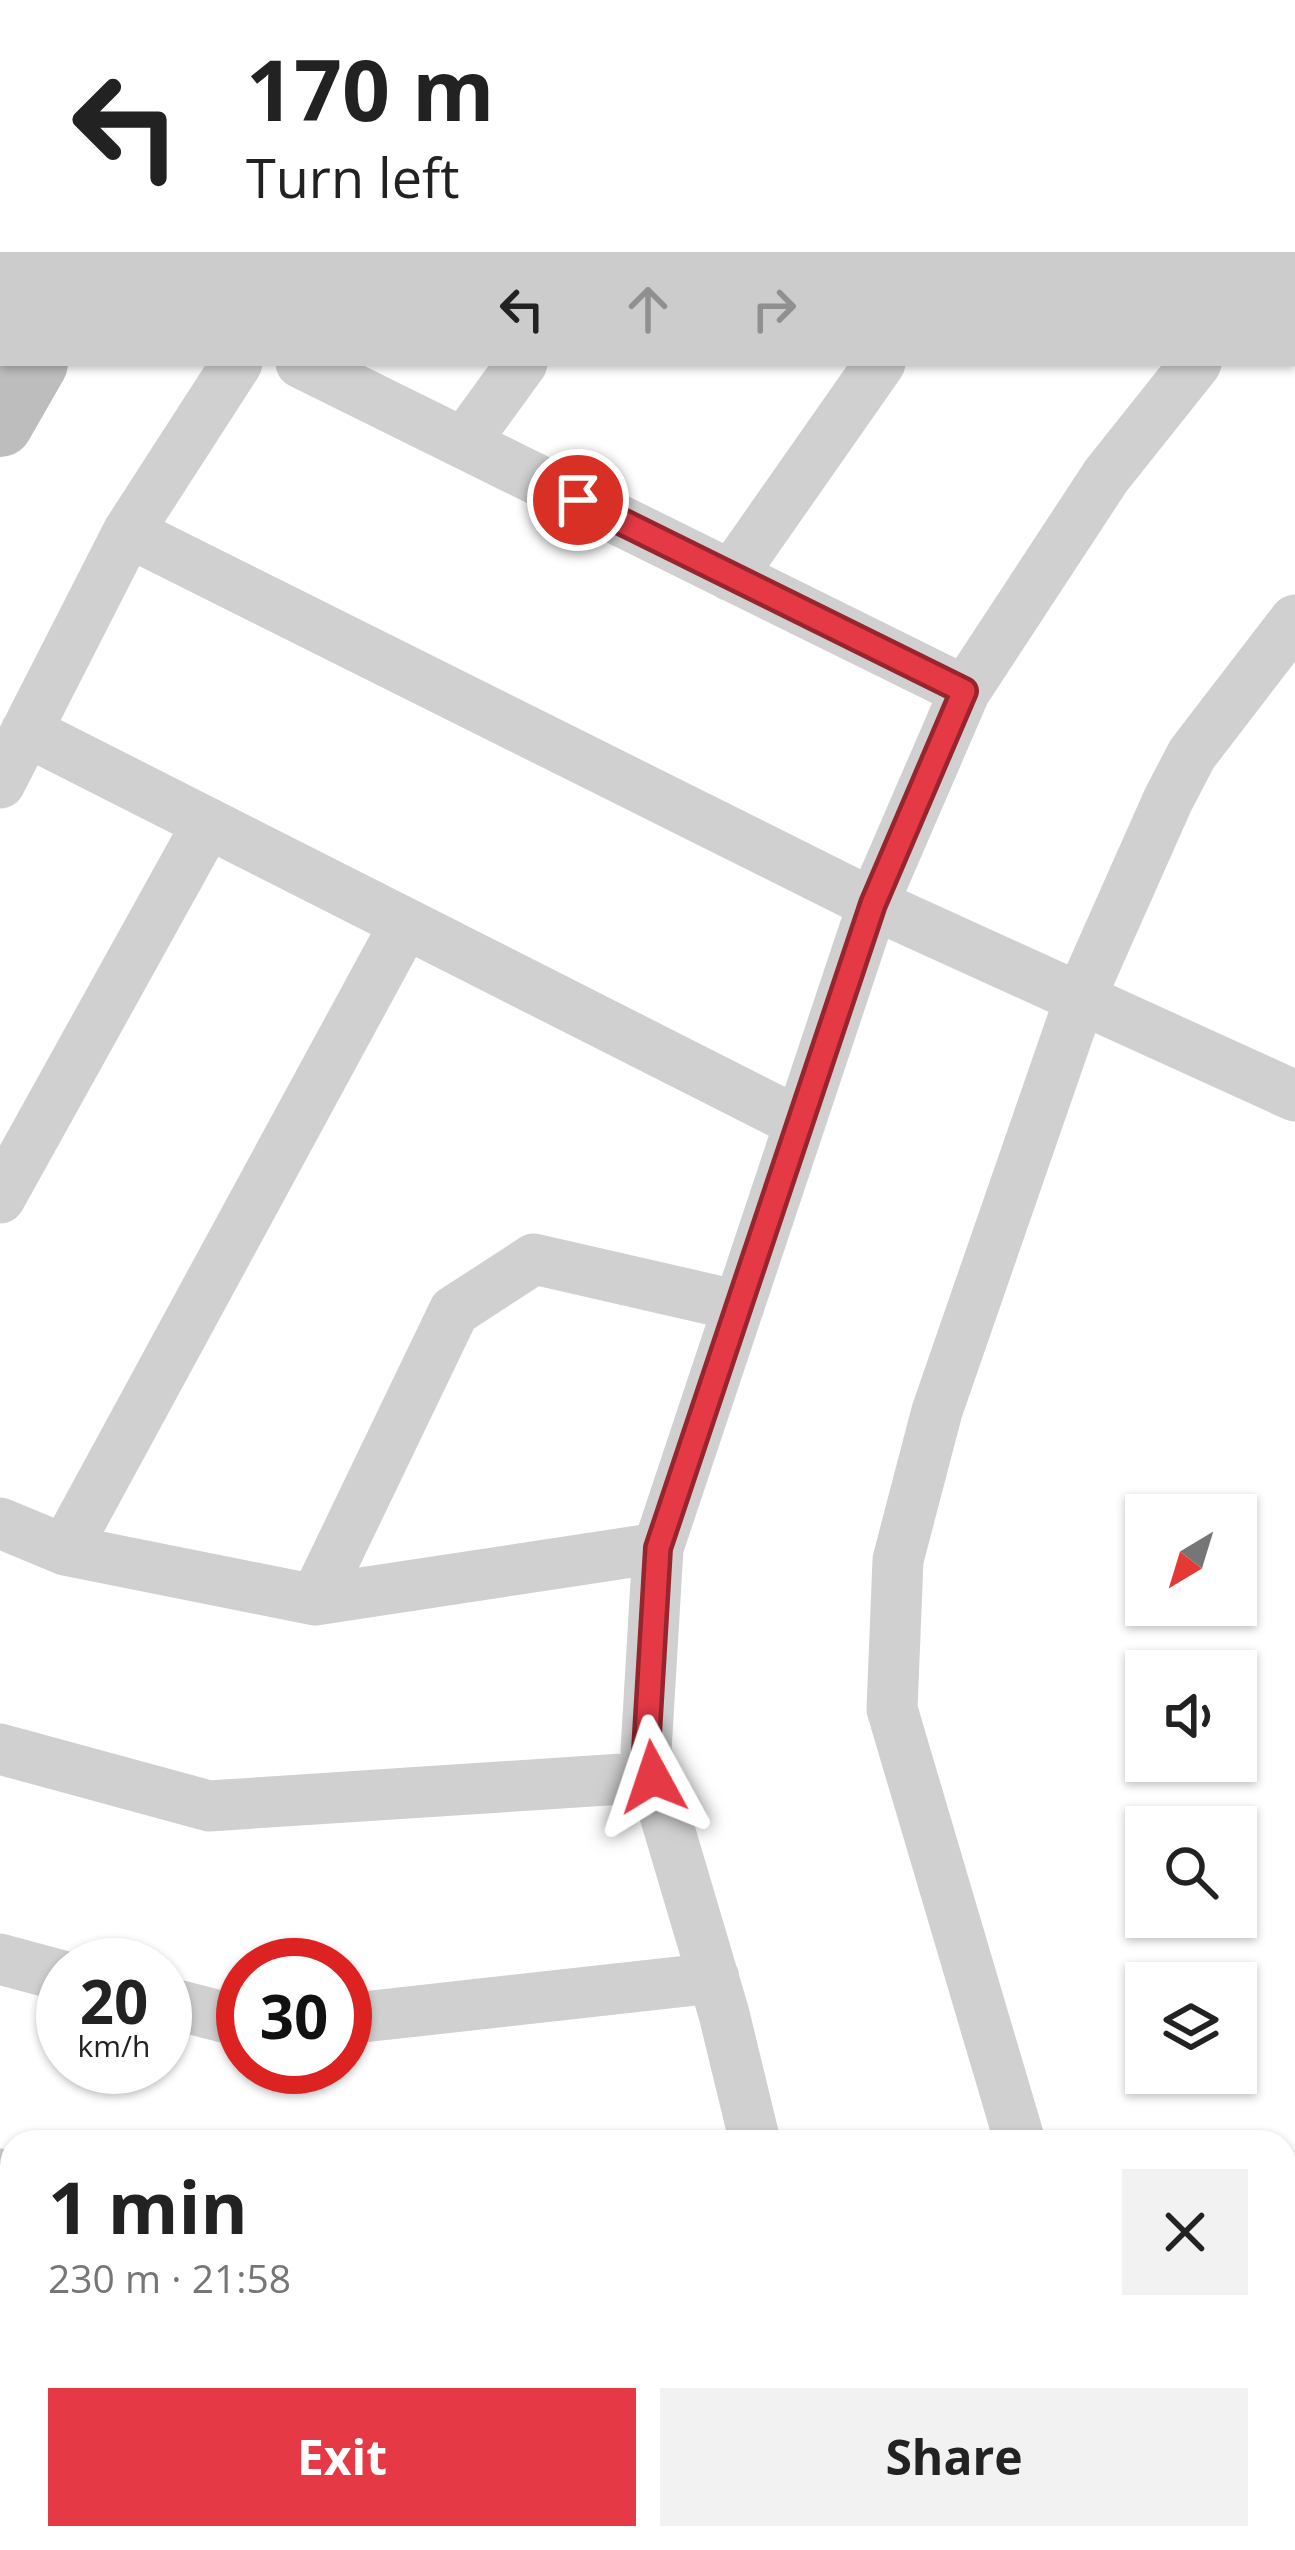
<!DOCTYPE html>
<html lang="en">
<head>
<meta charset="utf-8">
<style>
  :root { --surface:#fff; --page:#f2f2f2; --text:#222; --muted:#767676; --accent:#e63946 }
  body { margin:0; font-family:"Open Sans",sans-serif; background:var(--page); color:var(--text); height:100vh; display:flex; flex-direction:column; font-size:45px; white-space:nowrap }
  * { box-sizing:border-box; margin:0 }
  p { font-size:39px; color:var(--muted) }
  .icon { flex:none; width:66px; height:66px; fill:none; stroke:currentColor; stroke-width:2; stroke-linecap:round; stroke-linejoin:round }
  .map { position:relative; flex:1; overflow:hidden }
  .panel { position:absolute; left:0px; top:2130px; width:1296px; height:420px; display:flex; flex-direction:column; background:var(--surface); border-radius:36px 36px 0 0; box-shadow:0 3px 9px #0004 }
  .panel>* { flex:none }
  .hud { position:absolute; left:0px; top:0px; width:1296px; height:366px; box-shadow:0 3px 9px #0004; background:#fff; color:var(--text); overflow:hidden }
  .needle { width:78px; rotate:218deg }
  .tools { position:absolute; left:1125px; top:1494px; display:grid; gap:24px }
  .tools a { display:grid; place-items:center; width:132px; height:132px; border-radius:0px; background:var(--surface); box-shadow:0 3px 9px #0004; font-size:60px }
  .speed { position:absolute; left:36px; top:1938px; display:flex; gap:24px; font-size:60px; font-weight:700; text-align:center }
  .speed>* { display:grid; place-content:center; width:156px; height:156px; border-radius:50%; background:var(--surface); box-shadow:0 3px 9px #0004; line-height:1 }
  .speed small { font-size:30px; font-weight:400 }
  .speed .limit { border:18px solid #d22; background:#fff; color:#111 }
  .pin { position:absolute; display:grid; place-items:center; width:102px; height:102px; color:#fff; margin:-51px; border:6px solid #fff; border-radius:50%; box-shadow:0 3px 12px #0007 }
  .me { position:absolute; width:132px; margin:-66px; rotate:355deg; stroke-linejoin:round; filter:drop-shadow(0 0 9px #0008) }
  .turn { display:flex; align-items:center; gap:42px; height:252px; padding:0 48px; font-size:54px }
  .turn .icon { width:156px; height:156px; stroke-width:2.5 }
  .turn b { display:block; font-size:84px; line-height:102px }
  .lanes { display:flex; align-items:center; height:114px; padding:0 48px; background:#0003; justify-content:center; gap:60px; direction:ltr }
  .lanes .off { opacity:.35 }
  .round { display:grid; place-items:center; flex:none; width:126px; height:126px; border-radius:0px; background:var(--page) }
  .overview { display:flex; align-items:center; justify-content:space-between; height:204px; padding:0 48px }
  h1 { font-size:72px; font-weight:700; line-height:90px }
  .action { display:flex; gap:24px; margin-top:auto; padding:24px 48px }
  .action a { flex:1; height:138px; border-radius:0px; background:var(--accent); color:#fff; font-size:48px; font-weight:700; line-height:138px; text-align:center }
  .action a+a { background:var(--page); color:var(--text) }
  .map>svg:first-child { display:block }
</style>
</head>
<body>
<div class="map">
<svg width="1295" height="2550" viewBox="0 0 1295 2550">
  <rect width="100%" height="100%" fill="#fff"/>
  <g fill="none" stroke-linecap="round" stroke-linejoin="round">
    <path stroke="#d0d0d0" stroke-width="24" d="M70,0l4,3
      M0,117l3,-5"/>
    <path stroke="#d0d0d0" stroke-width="51" d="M495,3l3,-3
      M880,3l6,-3
      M1293,240l2,-3
      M301,363l664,328
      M464,443l58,-80
      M128,532l745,372 422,192
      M731,576l149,-213
      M26,731l774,392
      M0,783l128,-251 109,-169
      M0,1198l208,-375
      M0,1523l65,27 250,50 343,-52
      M65,1550l340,-626
      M315,1600l139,-289 80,-52 205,47
      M0,1749l209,57 444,-29
      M0,1959l63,17
      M165,2002l78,20
      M345,2019l369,-41
      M755,2142l-31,-128 -78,-263 12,-203 215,-644 92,-213 141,-215 90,-113
      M1020,2142l-128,-433 6,-149 39,-149 144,-415 87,-196 24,-46 103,-134
      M0,2174l12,3
      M0,2403l12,3
      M874,2538l5,12
      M91,2550l6,-12
      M1127,2550v-12"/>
    <path stroke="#bdbdbd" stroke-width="66" d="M273,3l2,-3
      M0,424l35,-61"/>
  </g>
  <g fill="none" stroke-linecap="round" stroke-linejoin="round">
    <defs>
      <path id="route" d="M578,500l386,191 -91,213 -215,644 -12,203 7,26"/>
    </defs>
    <use href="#route" stroke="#96252e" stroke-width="30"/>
    <use href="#route" stroke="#e63946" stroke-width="21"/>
  </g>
</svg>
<div class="tools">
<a><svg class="needle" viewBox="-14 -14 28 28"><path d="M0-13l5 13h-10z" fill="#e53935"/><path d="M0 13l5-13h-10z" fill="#767676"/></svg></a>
<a><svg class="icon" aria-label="sound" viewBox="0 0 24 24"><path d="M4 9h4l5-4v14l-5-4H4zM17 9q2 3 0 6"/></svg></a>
<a><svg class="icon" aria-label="search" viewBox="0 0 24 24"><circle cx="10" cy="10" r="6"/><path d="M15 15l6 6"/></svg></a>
<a><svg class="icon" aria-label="layers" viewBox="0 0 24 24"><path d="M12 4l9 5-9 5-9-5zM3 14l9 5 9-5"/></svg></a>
</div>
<div class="speed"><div>20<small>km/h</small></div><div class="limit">30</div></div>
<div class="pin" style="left:578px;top:500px;background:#d93025"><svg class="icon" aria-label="arrive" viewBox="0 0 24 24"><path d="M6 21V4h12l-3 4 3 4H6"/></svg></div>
<svg class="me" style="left:653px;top:1777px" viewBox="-20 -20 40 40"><path d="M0-17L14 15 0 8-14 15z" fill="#e63946" stroke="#fff" stroke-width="4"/></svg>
<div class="hud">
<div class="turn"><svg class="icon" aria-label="left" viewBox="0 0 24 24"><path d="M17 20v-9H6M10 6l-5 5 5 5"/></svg><div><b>170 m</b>Turn left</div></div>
<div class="lanes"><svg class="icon" aria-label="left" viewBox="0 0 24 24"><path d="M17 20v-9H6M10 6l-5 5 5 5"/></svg><svg class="icon off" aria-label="ahead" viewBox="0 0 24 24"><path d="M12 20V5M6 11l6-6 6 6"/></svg><svg class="icon off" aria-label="right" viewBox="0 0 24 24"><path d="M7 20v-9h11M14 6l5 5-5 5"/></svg></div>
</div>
<section class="panel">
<div class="overview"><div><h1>1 min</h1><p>230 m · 21:58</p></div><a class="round"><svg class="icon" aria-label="close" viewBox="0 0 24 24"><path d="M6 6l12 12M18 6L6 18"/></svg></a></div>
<div class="action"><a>Exit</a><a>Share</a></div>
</section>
</div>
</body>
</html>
